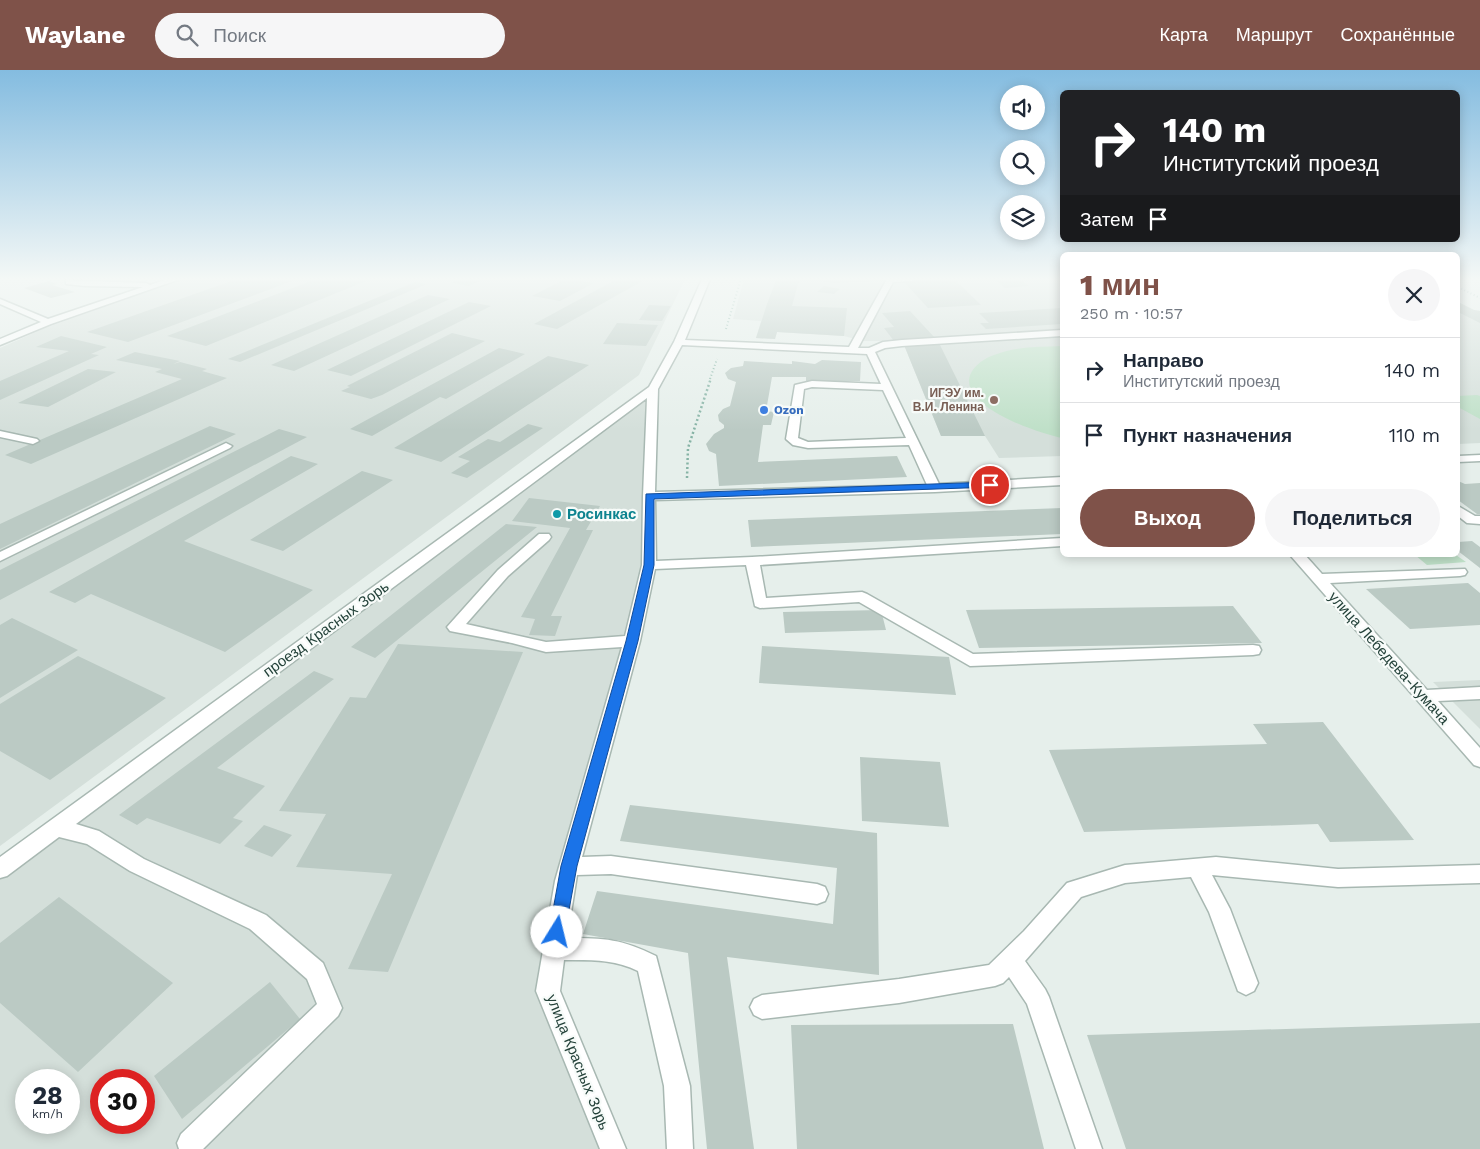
<!DOCTYPE html>
<html lang="ru">
<head>
<meta charset="utf-8">
<style>
  :root { --surface:#fff; --page:#f6f6f7; --text:#1f2937; --muted:#747a83; --line:#e0e1e3; --accent:#7f5249 }
  body { margin:0; font-family:"Work Sans",sans-serif; background:var(--page); color:var(--text); height:100vh; display:flex; flex-direction:column; font-size:19px; white-space:nowrap }
  * { box-sizing:border-box; margin:0 }
  p { font-size:16px; color:var(--muted) }
  .icon { flex:none; width:28px; height:28px; fill:none; stroke:currentColor; stroke-width:2; stroke-linecap:round; stroke-linejoin:round }
  .map { position:relative; flex:1; overflow:hidden }
  .drawer { position:absolute; left:1060px; top:182px; width:400px; height:305px; display:flex; flex-direction:column; background:var(--surface); border-radius:8px; box-shadow:0 2px 12px #0003 }
  .drawer>* { flex:none }
  .top-card { position:absolute; left:1060px; top:20px; width:400px; height:152px; border-radius:8px; box-shadow:0 2px 12px #0003; background:#202124; color:#fff; overflow:hidden }
  .tools { position:absolute; left:1000px; top:15px; display:grid; gap:10px }
  .tools a { display:grid; place-items:center; width:45px; height:45px; border-radius:50%; background:var(--surface); box-shadow:0 2px 12px #0003; font-size:25px }
  .speed { position:absolute; left:15px; top:999px; display:flex; gap:10px; font-size:25px; font-weight:700; text-align:center }
  .speed>* { display:grid; place-content:center; width:65px; height:65px; border-radius:50%; background:var(--surface); box-shadow:0 2px 12px #0003; line-height:1 }
  .speed small { font-size:12px; font-weight:400 }
  .speed .limit { border:8px solid #d22; background:#fff; color:#111 }
  .pin { position:absolute; display:grid; place-items:center; width:42px; height:42px; color:#fff; margin:-21px; border:2px solid #fff; border-radius:50%; box-shadow:0 1px 5px #0007 }
  .me { position:absolute; width:55px; margin:-28px; rotate:9deg; stroke-linejoin:round; filter:drop-shadow(0 0 4px #0008) }
  .turn { display:flex; align-items:center; gap:18px; height:105px; padding:0 20px; font-size:22px }
  .turn .icon { width:65px; height:65px; stroke-width:2.5 }
  .turn b { display:block; font-size:35px; line-height:42px }
  .then { display:flex; align-items:center; height:48px; padding:0 20px; background:#0003; gap:10px; font-size:19px }
  .round { display:grid; place-items:center; flex:none; width:52px; height:52px; border-radius:26px; background:var(--page) }
  .overview { display:flex; align-items:center; justify-content:space-between; height:85px; padding:0 20px }
  h1 { font-size:30px; font-weight:800; line-height:38px; color:var(--accent) }
  .primary-button { display:flex; gap:10px; margin-top:auto; padding:10px 20px }
  .primary-button a { flex:1; height:58px; border-radius:30px; background:var(--accent); color:#fff; font-size:20px; font-weight:800; line-height:58px; text-align:center }
  .primary-button a+a { background:var(--page); color:var(--text) }
  ul { padding:0; list-style:none }
  li { display:flex; align-items:center; gap:15px; height:65px; padding:0 20px; border-top:1px solid var(--line) }
  li div { flex:1 }
  li b { display:block; font-size:19px }
  li em { font-style:normal }
  header { display:flex; align-items:center; gap:30px; box-sizing:border-box; height:70px; padding:0 25px; background:var(--accent); color:#fff }
  header strong { font-size:24px }
  nav { display:flex; gap:28px; margin-inline-start:auto; font-size:18px }
  .search { width:350px; height:45px; background:var(--page); display:flex; align-items:center; gap:12px; box-sizing:border-box; padding:0 18px; border-radius:28px; color:var(--muted); font-size:19px }
  .map>svg:first-child { display:block }
</style>
</head>
<body>
<header>
<strong>Waylane</strong>
<div class="search"><svg class="icon" aria-label="search" viewBox="0 0 24 24"><circle cx="10" cy="10" r="6"/><path d="M15 15l6 6"/></svg>Поиск</div>
<nav><a>Карта</a><a>Маршрут</a><a>Сохранённые</a></nav>
</header>
<div class="map">
<svg width="1480" height="1079" viewBox="0 0 1480 1079">
  <rect width="100%" height="100%" fill="#e6efeb"/>
  <path fill="#d4dfda" fill-rule="evenodd" d="M183,209h502l-46,96 -639,471v-498l45,-20z
    M744,209h318v177l-63,2 -14,-22h-44l-37,-91 -10,-4h-31l-19,-5 -67,-4 -2,7 -19,-1 5,-17 -28,-2z
    M1458,232l16,8 6,1v132l-22,1z
    M651,322l-4,173 -104,427 65,157h-608v-277zM26,1010h43v42h-43zM101,1010h43v42h-43z
    M1480,610v49l-47,-47z"/>
  <path fill="#bfe0c8" d="M1062,276v92c-21,-4 -107,-32 -91,-65 5,-9 14,-15 23,-18 22,-9 46,-8 68,-9z
    M1477,325l3,1v23l-22,-12v-11z
    M1415,485h41l10,7 -39,3z"/>
  <path fill="#bbcac4" d="M237,209l58,1 -167,62 -41,-10z
    M316,209h55l-165,67 -39,-10z
    M459,209h26l-16,7 -18,-3z
    M565,209l29,4 -34,18 -28,-5z
    M617,209h29l-89,50 -23,-5z
    M779,209h23l-4,5 -6,22 55,2 -3,28 -67,-4 -2,7 -19,-1 11,-34 8,-21z
    M811,209h66v2l-44,2z
    M950,209h4l27,26 -53,3 -24,-26z
    M1019,209l10,7 -24,2 -8,-7z
    M49,211l8,3 -5,1 23,7 -24,6 -27,-10z
    M415,212l12,2 -187,78 -12,-3z
    M824,216l16,3 -6,5 -17,-2z
    M428,225l22,4 -156,72 -23,-6z
    M469,232l22,4 -140,70 -24,-6z
    M1458,232l16,8 6,1v12l-22,-11z
    M649,235l22,1 -9,15 -23,-1z
    M1062,238v16l-76,5 -6,-6h9l-10,-10z
    M910,241l25,27 -41,3 -10,-13 10,-1 -12,-14z
    M617,253l41,2 -12,21 -43,-2z
    M452,263l33,8 -103,54 -11,4 -30,-8 9,-4 -3,-1z
    M61,266l46,11 -16,7 8,1 -99,45v-19l69,-30 -33,-4z
    M904,275h36l45,91h-44z
    M499,278l26,6 -79,45 -6,-2 -68,39 -22,-7z
    M135,282l45,9 -7,3 7,-2 27,7 -5,2 25,7 -196,86 -26,-9 177,-76 -27,-7 7,-3 -46,-9z
    M548,286l41,9 -148,97 -47,-14z
    M822,290l39,2 -1,19h-13l-1,2 -40,-1v-5h-34l-6,34 8,1 -3,13h-8l-5,37 139,-6 10,21 -188,9 -3,-32 -7,-3 -3,-7 8,-10 10,-6v-3l-5,-4 -1,-6 5,-6 7,-3 6,-24 -8,-3 -3,-6 6,-5 12,-2 1,-5 48,3v-3l23,3z
    M88,299l28,3 -68,35 -30,-4z
    M528,354l15,4 -76,50 -16,-5 19,-12 -12,-4 30,-18 12,3z
    M210,356l26,8 -236,115v-25z
    M279,359l28,8 -307,163v-30z
    M291,386l27,8 -134,77 129,49 -88,62 -134,-58 -16,9 -26,-11z
    M362,401l31,9 -110,71 -33,-11z
    M1458,411l7,3 15,-1v31h-3l-19,-14z
    M529,428l71,8 -14,24h7l-42,86h11l-7,20 -26,-1 6,-16 -14,-2 49,-89 -58,-7z
    M1062,438v26l-311,13 -3,-27z
    M506,454l31,3 -162,131 -24,-11z
    M1472,471l8,6v21l-22,-17v-9z
    M1468,513l12,10v32l-70,4 -44,-40z
    M1233,536l29,37 -283,5 -13,-38z
    M881,540l5,20 -101,3 -2,-21z
    M12,548l66,32 -78,48v-73z
    M398,574l125,8 -135,320 -40,-3 44,-95 -96,-7 30,-53 -47,-3 71,-114 16,1z
    M762,576l187,11 7,38 -197,-12z
    M78,586l88,42 -116,82 -50,-29v-47z
    M314,601l20,8 -117,89 48,18 -32,32 10,3 -23,23 -73,-26 -10,7 -18,-10z
    M1323,652l91,118 -84,2 -12,-18 -234,8 -35,-82 218,-6 -14,-20z
    M860,687l80,5 9,65 -87,-6z
    M630,735l247,28 2,142 -152,-18 27,192h-47l-19,-196 -105,-19 14,-43 236,33 4,-56 -217,-27z
    M264,755l28,10 -20,22 -28,-11z
    M59,827l114,86 -95,89 -78,-69v-60z
    M270,912l30,37 -118,100 -28,-43z
    M1480,953v126h-354l-39,-114z
    M1013,954l31,125h-247l-6,-124z"/>
  <g fill="none" stroke-linecap="round" stroke-linejoin="round">
    <defs>
      <path id="minor" d="M167,209h13l-129,45 -51,21v-6l41,-17 -41,-18v-5l48,20 95,-32 -58,-1 -19,-2v-4l80,3 4,2z
        M702,209h8l-25,61 164,7 38,-68h29l-4,2 -19,1 -35,66h11l14,-6 19,-2 160,-10v6l-160,10 -17,2 -10,4 64,132 123,-7v8l-127,7 -280,8 1,61 96,-4 310,-19v8l-302,19 6,33 96,-6 5,2 106,60 280,-9 6,1 2,4 -2,4 -6,1 -283,11 -111,-64 -99,6 -5,-2 -9,-41 -91,4 -15,72 -58,216 29,-1 206,28 8,3 3,7 -3,7 -8,3 -206,-30 -34,1 -10,63c39,0 54,1 89,18l34,130 3,63h-26l-3,-63 -26,-115c-24,-12 -47,-11 -74,-11l-4,31 66,158h-26l-64,-158 19,-110 67,-234 -76,5 -34,-9 -57,-11 -5,-1 -3,-4 51,-57 41,-36h10l2,3 -2,3 -41,36 -42,48 80,18 79,-6 17,-71 1,-69 4,-98 -571,426 23,7 45,28 122,56 57,48 19,45 -4,8 -135,133h-24l-2,-6 4,-9 136,-130 -10,-25 -57,-50 -120,-58 -43,-27 -28,-7 -52,39 -7,2v-21l649,-470 25,-45zM682,275l185,9 14,30 -69,-3 -17,4 -9,54 7,6 15,3 101,-3 18,40 -272,7 3,-103zM812,317l71,3 23,48 -98,4 -10,-4 6,-49z
        M0,361l37,8 2,2 -6,3 -33,-7z
        M226,373l6,3 -2,2 -230,113v-9z
        M1480,385v6l-22,1v-6z
        M1458,436l17,10h5v8l-13,-1 -9,-7z
        M1290,485h15l17,19 143,-5 2,3 -2,3 -5,1 -130,7 97,107 53,-3v12l-42,2 42,47v19l-6,-2z
        M1216,787l122,12 142,-4v18l-142,4 -126,-12 18,34 28,74 -4,8 -8,4 -8,-4 -29,-79 -18,-35 -66,6 -44,14 -56,64 20,28 4,8 53,152h-26l-49,-145 -18,-27 -6,6 -8,3 -96,17 -137,16 -8,-4 -4,-8 4,-8 8,-4 137,-16 90,-14 35,-34 43,-48 58,-18z"/>
    </defs>
    <use href="#minor" stroke="#a8b8b2" stroke-width="3"/>
    <path stroke="#86b3a5" stroke-width="2" stroke-dasharray="1 2.5" stroke-linecap="butt" d="M1458,217l22,11
      M726,259l15,-50
      M710,309l7,-20"/>
    <path stroke="#86b3a5" stroke-width="2.5" stroke-dasharray="2 2.5" stroke-linecap="butt" d="M687,408l1,-30 23,-70"/>
    <use href="#minor" fill="#fff" fill-rule="evenodd"/>
  </g>
  <linearGradient id="sky" x2="0" y2="1"><stop stop-color="#84bce0"/><stop offset="0.58" stop-color="#f4f8f6"/><stop offset="1" stop-color="#f4f8f6" stop-opacity="0"/></linearGradient>
  <rect width="1480" height="360" fill="url(#sky)"/>
  <path fill="#1a73e8" stroke="#114b97" d="M990,412l4,3 -1,2 -339,12v66l-16,76 -61,225 -12,66 -2,5 -6,3 -6,-3 -2,-5 12,-66 65,-225 18,-76 2,-71z"/>
  <circle fill="#8d6e63" stroke="#f7fbf9" stroke-width="2" cx="994" cy="330" r="5"/>
  <circle fill="#3f7fe0" stroke="#f7fbf9" stroke-width="2" cx="764" cy="340" r="5"/>
  <circle fill="#0f9aa8" stroke="#f7fbf9" stroke-width="2" cx="557" cy="444" r="5"/>
  <g text-anchor="middle" stroke-width="4.5" stroke-linejoin="round" paint-order="stroke">
    <g font-size="12" font-weight="bold" fill="#785e54" stroke="#f7fbf9" text-anchor="end">
      <text x="984" y="327">ИГЭУ им.<tspan x="984" dy="14">В.И. Ленина</tspan></text>
    </g>
    <g font-size="12" font-weight="bold" fill="#366cbe" stroke="#f7fbf9" text-anchor="start">
      <text x="774" y="344">Ozon</text>
    </g>
    <g font-size="15" font-weight="bold" fill="#0d838f" stroke="#f7fbf9" text-anchor="start">
      <text x="567" y="449">Росинкас</text>
    </g>
    <g font-size="15" fill="#24423a" stroke="#f7fbf9">
      <text transform="translate(326 559) rotate(-36)" y="5">проезд Красных Зорь</text>
      <text transform="translate(1389 588) rotate(48)" y="5">улица Лебедева-Кумача</text>
      <text transform="translate(578 992) rotate(68)" y="5">улица Красных Зорь</text>
    </g>
  </g>
</svg>
<div class="tools">
<a><svg class="icon" aria-label="sound" viewBox="0 0 24 24"><path d="M4 9h4l5-4v14l-5-4H4zM17 9q2 3 0 6"/></svg></a>
<a><svg class="icon" aria-label="search" viewBox="0 0 24 24"><circle cx="10" cy="10" r="6"/><path d="M15 15l6 6"/></svg></a>
<a><svg class="icon" aria-label="layers" viewBox="0 0 24 24"><path d="M12 4l9 5-9 5-9-5zM3 14l9 5 9-5"/></svg></a>
</div>
<div class="speed"><div>28<small>km/h</small></div><div class="limit">30</div></div>
<div class="pin" style="left:990px;top:415px;background:#d93025"><svg class="icon" aria-label="arrive" viewBox="0 0 24 24"><path d="M6 21V4h12l-3 4 3 4H6"/></svg></div>
<svg class="me" style="left:557px;top:862px" viewBox="-20 -20 40 40"><circle r="19" fill="#fff"/><path d="M0-13L10 11 0 6-10 11z" fill="#1a73e8"/></svg>
<div class="top-card">
<div class="turn"><svg class="icon" aria-label="right" viewBox="0 0 24 24"><path d="M7 20v-9h11M14 6l5 5-5 5"/></svg><div><b>140 m</b>Институтский проезд</div></div>
<div class="then">Затем<svg class="icon" aria-label="arrive" viewBox="0 0 24 24"><path d="M6 21V4h12l-3 4 3 4H6"/></svg></div>
</div>
<section class="drawer">
<div class="overview"><div><h1>1 мин</h1><p>250 m · 10:57</p></div><a class="round"><svg class="icon" aria-label="close" viewBox="0 0 24 24"><path d="M6 6l12 12M18 6L6 18"/></svg></a></div>
<ul>
<li><svg class="icon" aria-label="right" viewBox="0 0 24 24"><path d="M7 20v-9h11M14 6l5 5-5 5"/></svg><div><b>Направо</b><p>Институтский проезд</p></div><em>140 m</em></li>
<li><svg class="icon" aria-label="arrive" viewBox="0 0 24 24"><path d="M6 21V4h12l-3 4 3 4H6"/></svg><div><b>Пункт назначения</b></div><em>110 m</em></li>
</ul>
<div class="primary-button"><a>Выход</a><a>Поделиться</a></div>
</section>
</div>
</body>
</html>
